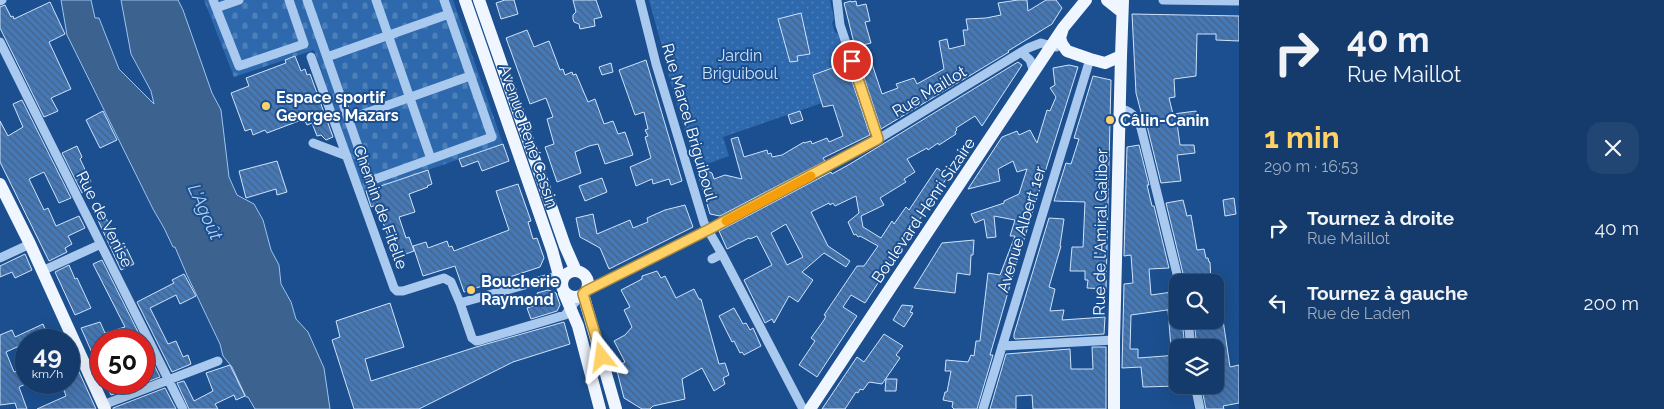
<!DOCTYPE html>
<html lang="fr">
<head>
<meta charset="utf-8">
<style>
  :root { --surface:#143b6b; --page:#214673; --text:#f1f3f6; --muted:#9dadc1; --line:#33557e; --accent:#ffd166 }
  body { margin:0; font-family:Raleway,sans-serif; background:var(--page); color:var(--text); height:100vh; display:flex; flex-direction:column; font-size:19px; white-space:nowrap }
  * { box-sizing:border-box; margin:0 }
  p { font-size:16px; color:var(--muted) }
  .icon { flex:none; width:28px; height:28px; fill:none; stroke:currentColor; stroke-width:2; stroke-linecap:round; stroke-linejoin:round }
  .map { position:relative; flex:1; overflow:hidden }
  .details { display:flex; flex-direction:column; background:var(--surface); width:425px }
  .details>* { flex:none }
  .hud { background:#143b6b; color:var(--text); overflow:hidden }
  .controls { position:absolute; left:1169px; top:274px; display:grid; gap:10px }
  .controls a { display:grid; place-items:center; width:55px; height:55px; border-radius:10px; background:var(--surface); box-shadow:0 5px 20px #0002,0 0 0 1px var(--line); font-size:25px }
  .speed { position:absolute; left:15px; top:329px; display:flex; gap:10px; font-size:25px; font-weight:700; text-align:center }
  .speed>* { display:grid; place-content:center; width:65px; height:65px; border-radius:50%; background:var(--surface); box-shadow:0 5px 20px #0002,0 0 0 1px var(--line); line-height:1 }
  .speed small { font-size:12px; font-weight:400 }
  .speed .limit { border:8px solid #d22; background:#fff; color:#111 }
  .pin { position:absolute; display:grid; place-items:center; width:42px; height:42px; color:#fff; margin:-21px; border:2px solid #fff; border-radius:50%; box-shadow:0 1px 5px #0007 }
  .me { position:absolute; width:55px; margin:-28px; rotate:345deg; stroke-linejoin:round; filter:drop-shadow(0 0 4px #0008) }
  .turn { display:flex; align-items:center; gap:18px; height:105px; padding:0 25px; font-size:22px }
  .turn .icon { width:65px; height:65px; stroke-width:2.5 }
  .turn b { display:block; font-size:35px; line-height:42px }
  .round { display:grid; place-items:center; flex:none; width:52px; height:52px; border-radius:15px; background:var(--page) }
  .summary { display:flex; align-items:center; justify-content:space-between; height:85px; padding:0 25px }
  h1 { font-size:30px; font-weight:700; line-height:38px; color:var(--accent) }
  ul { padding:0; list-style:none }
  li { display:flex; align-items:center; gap:15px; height:75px; padding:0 25px }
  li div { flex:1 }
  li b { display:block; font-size:19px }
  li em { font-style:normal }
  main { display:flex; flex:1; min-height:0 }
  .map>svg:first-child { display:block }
</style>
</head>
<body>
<main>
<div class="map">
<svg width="1239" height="409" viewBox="0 0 1239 409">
  <defs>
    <pattern id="cemetery-stones" width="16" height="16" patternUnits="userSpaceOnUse" patternTransform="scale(1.25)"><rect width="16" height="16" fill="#2e69ad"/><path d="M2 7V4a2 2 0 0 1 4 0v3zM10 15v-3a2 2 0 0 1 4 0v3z" fill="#4d80b9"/></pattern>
    <pattern id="park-dots" width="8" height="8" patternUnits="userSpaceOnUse" patternTransform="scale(1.25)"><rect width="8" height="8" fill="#2e69ad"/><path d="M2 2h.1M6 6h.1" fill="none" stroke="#4d80b9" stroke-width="1.8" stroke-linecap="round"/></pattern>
    <pattern id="building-back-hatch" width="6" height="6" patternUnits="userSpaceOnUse" patternTransform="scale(1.25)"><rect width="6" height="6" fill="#4478b7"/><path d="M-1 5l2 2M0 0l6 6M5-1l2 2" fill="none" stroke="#486282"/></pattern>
  </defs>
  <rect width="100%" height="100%" fill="#1b4f8f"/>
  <path fill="url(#cemetery-stones)" d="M204,0h249l50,144 -139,48 -50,-142 -80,27z"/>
  <path fill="url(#park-dots)" d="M649,0h181l4,19 -2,4 3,9 3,2 9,29 -34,12 9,28 -99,34 6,19 -33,12 -28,-94 6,-5 1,-4 -5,-15 -5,-3h-3z"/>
  <path fill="#3c6290" stroke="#9cc4f0" d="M61,0h30l4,18h4l20,51 35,35 -3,-13 -20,-37 -10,-54h57l5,10 29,83 9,17 8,67 8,18 17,9 9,16 8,30 8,15 2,19 10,18 5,17 12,13 16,36 6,41h-75l-7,-12h-2l-14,-30 -9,-11 -3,-12 -33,-69 -12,-28h-2l-9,-19 -11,-19 -86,-174z"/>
  <path fill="url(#building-back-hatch)" stroke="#cfe3fa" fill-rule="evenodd" d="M505,0h9l4,14 -17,5 -5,-16z
    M573,0h23l6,17 -8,2 1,7 -15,3 -1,-5 -5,-2 -1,-3v-4l3,-3z
    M1018,0h9l1,11 18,-11h10l6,8 -10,16 -44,27 1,1 -128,77 -23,-70 7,-2 2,5 4,-1 11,33 16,-6 -2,-4 18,-6 3,6 27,-15 -5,-28 8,-2 2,10 16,-4 -2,-15h5l-2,-11 20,-1 15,-3 -3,-12z
    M851,1v1l5,-1 1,5 9,-2 4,17 -5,1 6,21 -16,4 -11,-44z
    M50,2l15,32 -16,8 22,47 -20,9 7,13 -14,6 -44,-89v-21l5,-2 6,12 2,-1 1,3z
    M801,13l9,41 -13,2 1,5 -8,1 -12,-43z
    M1132,14l107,2v25l-23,-1v-6h-19l-1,42 -22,3 1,18 -6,1 4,16 23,-3 1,8 -20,4 3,22h14l1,8 -18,2 4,26 -20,2 -14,-57 -5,-10 -6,-23z
    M527,30l7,17 15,-6 11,29 3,-1 2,6 7,-3 1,3 3,-1 12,28 7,-3 9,25 9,-3 5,13 7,-2 8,23 -28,9 -7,-20 -9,2 -14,6 6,21 -24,9 -12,-35 9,-3 -7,-25 6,-2 -7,-19 -16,6 -24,-66z
    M295,56l6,15 4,-2 2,6 3,-1 23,63 -7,3 -5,-5 -4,1 -5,-13 -5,2 -3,-6 -37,14 -2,-3 -12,5 -2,-6 -6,2 -14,-38 18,-7 -3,-8 40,-15 -1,-3z
    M646,60l36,121 -11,4 -2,-6 -16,5 -1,-5 -16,7 -6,-19 21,-9 -6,-21 3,-1 -3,-6 3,-1 -4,-17 -9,3 -16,-45z
    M1018,62l4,3 -40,61 -7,-10 -19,12 1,2 -2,2 1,2 -17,11 -1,-2 -10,7 -1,-2 -20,11 8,13 -11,7 2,3 -26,16 4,7 -23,11 2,11 18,11 11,-17 2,3 12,-17 3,3 28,-42 11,8 -83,127 -14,-8 -8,12 14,9 -40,61 -18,-12 16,-24 -4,-3 13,-18 2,-4 -2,-1 33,-49h7l14,-20 -18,-10 -2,1 -2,-3 -2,1 -6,-13 11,-9 -3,-17 -21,10 -2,-3 -3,2 -1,-2 -18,9 17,34 22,15 -4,6 -22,-14 -22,19 11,8 -15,22 -9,-6 -15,27 -2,-4 -7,4 -21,-43 28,-15 -15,-29 -7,3 -1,-1 -22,11 -8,-18 112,-59 1,2 18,-10zM786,224l17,33 -16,8 -16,-32z
    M611,63l2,9 -11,3 -3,-8z
    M846,63l24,72 -47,23 2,3 -105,55 -10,-2 -11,-38 2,-3 6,-2 5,2 2,6 11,-4 17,4 -11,-40 7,-2 6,20 23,-7 1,4 3,-1 1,4 10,-2 22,-13v1l7,-2 1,3 15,-6 2,4 14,-6 -10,-31 -10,2 -10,-32z
    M1069,65l9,2 -63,201 -25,87h3l-16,54h-23l-2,-2 1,-5 -10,-2 2,-8h2l4,-21h-6l1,-11 22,2 3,-7 3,1 2,-15h4l8,-68 12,2 15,-39h-5l5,-16 -21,-4 2,21 -9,1 -3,-19 -9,4 -4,-9 33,-11v-2l15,-7 8,-25 -10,3 -4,-11 -15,8 2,12 -32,8 34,-52 15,-6 2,4 11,-5 7,13 10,-33 3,1 6,-14 -6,-9 5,-3 -2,-17z
    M1093,76l18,4 -5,209 -19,-1 1,-8h-3v-9h-15l2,-24h11l2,-45 -31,-1 12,-38 5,1 8,-25 -5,-1z
    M22,100l49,98 -12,5 -15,-31 -15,7 15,31 4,-2 8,18 23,-10 6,12 -17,8 4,8 -7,4 2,4 -18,9 -49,-99v-41l8,15 15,-9 -10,-23z
    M103,111l14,29 -17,8 -14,-28z
    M800,111l3,9 -12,4 -3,-9z
    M503,144l6,17 -27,10 -4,-10 -16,6 -3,-8z
    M1139,145l10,40h-2l5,21h2l15,62 -20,1 2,26 21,-3 2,17 -43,6 -1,34h8v9l40,-3v31l-35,1 -2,-20 -19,1 2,-84 9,-1 -2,-28 -7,1 3,-109z
    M77,146l5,11 -2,2 11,23 -6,3 3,5 -6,3 -20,-40z
    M277,161l10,31 -10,3 -1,-6 -30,9 -7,-27z
    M428,170l4,14 -5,2 1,1 -19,7 6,18 -16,5 7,21 3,-1 5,14 -19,7 -6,-20 -13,-33 -5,2 -5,-16z
    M602,178l5,14 -22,9 -6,-15z
    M518,184l13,37 -3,1 5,17 4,-1 7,20 -4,9 -76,25 -9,-26 -32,10 -10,-30 13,-4 2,6 19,-7 2,6 3,-1 2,5 55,-21 -13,-39z
    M1234,198l2,16 -11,2 -2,-16z
    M1183,200l4,16 4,-1 6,35 7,-1 2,9h2l1,4h1l1,19 -26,1 -19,-79z
    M685,205l8,22 -84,42 -9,-21 -20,-11 -4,-19 17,-4 4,20 33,-14 3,8 15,-6 -1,-4 18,-8z
    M103,212l16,33 5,-2 10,21 -13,6 -25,-54z
    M1049,218l15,1 -4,27h1l-12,41 6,2 -5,22 14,-1 -2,10 43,-3 -1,17 -89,5 -1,-1v-4z
    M974,240l-1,15h-2l-1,20 -13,-2 -2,20 -41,-5 28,-45z
    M25,254l7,16 -17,8 -3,-6 -12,5v-11z
    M102,260l40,80h-41v33l-20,-45 19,-6 5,11 20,-6 -32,-63z
    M69,265l6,14 2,-1 14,30 -16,7 -20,-43z
    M657,271l4,7 4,-2 11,22 18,-9 5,10h2l18,65 6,-1 4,12 -6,3 2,6 -11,7 -12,-23 -20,11 3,20 -32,7 -3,3h-8l-18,-11 -8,-31 9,-5 -11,-21 11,-6 7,-8 -8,-17 6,-3 -9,-17 21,-11v-3z
    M184,274l12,22 -16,8 -4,-9 -26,13 18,36 8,-3 7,16 5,-2 3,9 -19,8 -35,-70 37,-19 -2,-3z
    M548,290l8,3 4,12 -3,6 -26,8 -4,-11 9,-3 -2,-6 5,-2 -2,-4z
    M390,303l14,44 -39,12 6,22 105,-34 88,-25 6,22 -57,18 -94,47h-65l-22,-69 8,-3 -4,-16z
    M902,305l11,1 -3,6 3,1 -9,14 -11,-7z
    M734,308l9,16 3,-1 4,7 3,-2 8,18 -17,9 -2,-3 -2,1 -6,-12 -2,1 -13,-26z
    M1178,309v11h4l3,28h-14l-3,-38z
    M1194,320h29l7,47 9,-2v38l-16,3 1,3h-18l-5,-24h14v-37h-18z
    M43,324l4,10 -14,6h-7v3l-20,9 8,20 3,-1 2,5 7,-3v11l-7,3 8,22h-10l-2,-6 -15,2v-70l12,-5 3,7z
    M884,334l19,12 -7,9 4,3 -18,26 -13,-2 -6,8 -3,-1 -2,4 -2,-1 -11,17h-23l35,-52 7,5z
    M144,344l16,33 -13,5 -3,-7z
    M1092,347h14v62h-73l-1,-14 -16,1v13h-26l16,-55 64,-5 1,20h22z
    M69,350l27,59h-59l29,-13 -5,-14h8z
    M230,365l15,31 -9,4 -2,-5 -19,9 3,5h-29l-12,-26 7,-2 10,20 19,-10 -7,-18z
    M886,379h11l-1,12h-11z
    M105,382h16l4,8 -14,5z
    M165,388l11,21h-63v-1z"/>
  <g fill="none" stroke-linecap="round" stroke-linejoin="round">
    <path stroke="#a9c9ee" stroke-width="9" d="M213,0l26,66 65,-22 -15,-44
      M307,0l63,181 122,-44 -48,-137
      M376,0l55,159
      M640,0l16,64 48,159 18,31 81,155
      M837,0l3,25 38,114
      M1163,0l76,1
      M0,1l2,-1
      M216,8l23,-8
      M0,42l183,367
      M1021,52l9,8 4,12
      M311,57l83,231 3,3h6l41,-13 7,4 9,21
      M327,57l122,-43
      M1120,109c11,1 17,9 21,19l38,154
      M349,119l121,-43
      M313,143l34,13
      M0,258l30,-14
      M712,259l10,-5
      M42,271l59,-27
      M567,273l-107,30 12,35 4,3 5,-1 84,-25 15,-19
      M586,291l122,-61 162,-86 158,-96 13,-5 15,4
      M1188,320l3,28
      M1002,346l112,-6
      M1195,385l5,24
      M103,405l115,-44
      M983,409l107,-350"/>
    <path stroke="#f0f6ff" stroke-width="12" d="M465,0l87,250 9,33
      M479,0l86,246 11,25
      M1086,0l-23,28 -3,10 2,6 5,7 23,8 15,4 16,-7 2,-56
      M1107,0l15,12
      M0,184l30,60 75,165
      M562 284a13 13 0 1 1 26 0a13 13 0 1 1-26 0Z
      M564,293l14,33 22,83
      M583,294l33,115
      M810,409l253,-381
      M1114,409v-69l7,-284"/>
  </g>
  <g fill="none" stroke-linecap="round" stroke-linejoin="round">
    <defs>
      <path id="route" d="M602,357l-19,-63 3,-3 122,-61 170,-91 -26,-78"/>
    </defs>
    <use href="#route" stroke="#a68842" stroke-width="12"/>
    <use href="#route" stroke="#ffd166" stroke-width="9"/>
    <path stroke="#f59e0b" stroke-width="9" d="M726,221l85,-45"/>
  </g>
  <g fill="#ffd166" stroke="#1b4f8f" stroke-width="2">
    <circle cx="266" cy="106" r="5"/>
    <circle cx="1110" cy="120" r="5"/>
    <circle cx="471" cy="290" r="5"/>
  </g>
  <g text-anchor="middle" stroke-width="4" stroke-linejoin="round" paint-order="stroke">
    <g font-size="16" fill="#cfe3fa" stroke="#1b4f8f">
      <text x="740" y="61">Jardin<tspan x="740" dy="18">Briguiboul</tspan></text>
    </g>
    <g font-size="16" fill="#fff" stroke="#1b4f8f">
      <text transform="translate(929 91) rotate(-31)" y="6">Rue Maillot</text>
      <text transform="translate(690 122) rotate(74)" y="6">Rue Marcel Briguiboul</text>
      <text transform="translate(529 136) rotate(71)" y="6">Avenue René Cassin</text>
      <text transform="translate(381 207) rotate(70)" y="6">Chemin de Fitelle</text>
      <text transform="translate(923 210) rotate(-56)" y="6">Boulevard Henri Sizaire</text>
      <text transform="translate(105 219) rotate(63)" y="6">Rue de Venise</text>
      <text transform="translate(1021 229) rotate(-73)" y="6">Avenue Albert 1er</text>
      <text transform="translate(1100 232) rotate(-89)" y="6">Rue de l'Amiral Galiber</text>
    </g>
    <g font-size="16" font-weight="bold" fill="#fff" stroke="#1b4f8f" text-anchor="start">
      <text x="276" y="103">Espace sportif<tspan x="276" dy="18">Georges Mazars</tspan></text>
      <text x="1120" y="126">Câlin-Canin</text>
      <text x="481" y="287">Boucherie<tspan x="481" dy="18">Raymond</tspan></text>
    </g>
    <g font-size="18" font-style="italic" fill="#b5d3f5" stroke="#1b4f8f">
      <text transform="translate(205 212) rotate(66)" y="6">L'Agoût</text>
    </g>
  </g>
</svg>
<div class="controls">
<a><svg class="icon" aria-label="search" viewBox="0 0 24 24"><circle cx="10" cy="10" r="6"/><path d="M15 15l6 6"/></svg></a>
<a><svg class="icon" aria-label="layers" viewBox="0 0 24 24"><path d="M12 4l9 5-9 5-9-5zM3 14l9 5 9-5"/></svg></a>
</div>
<div class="speed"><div>49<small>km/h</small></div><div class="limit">50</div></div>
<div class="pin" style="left:852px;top:61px;background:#d93025"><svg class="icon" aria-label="arrive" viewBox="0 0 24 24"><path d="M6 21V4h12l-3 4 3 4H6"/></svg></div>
<svg class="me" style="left:602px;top:357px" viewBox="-20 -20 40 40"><path d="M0-17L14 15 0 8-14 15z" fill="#ffd166" stroke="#fff" stroke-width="4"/></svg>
</div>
<section class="details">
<div class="hud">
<div class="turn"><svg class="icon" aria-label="right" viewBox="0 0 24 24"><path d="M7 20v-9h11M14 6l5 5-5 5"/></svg><div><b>40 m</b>Rue Maillot</div></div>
</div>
<div class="summary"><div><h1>1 min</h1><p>290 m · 16:53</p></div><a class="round"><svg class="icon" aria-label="close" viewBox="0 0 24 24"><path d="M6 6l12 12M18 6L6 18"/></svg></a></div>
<ul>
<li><svg class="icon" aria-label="right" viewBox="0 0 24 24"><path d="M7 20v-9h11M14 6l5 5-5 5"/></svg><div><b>Tournez à droite</b><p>Rue Maillot</p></div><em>40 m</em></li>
<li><svg class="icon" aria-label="left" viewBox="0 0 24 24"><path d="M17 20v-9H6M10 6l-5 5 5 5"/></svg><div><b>Tournez à gauche</b><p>Rue de Laden</p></div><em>200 m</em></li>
</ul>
</section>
</main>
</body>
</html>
